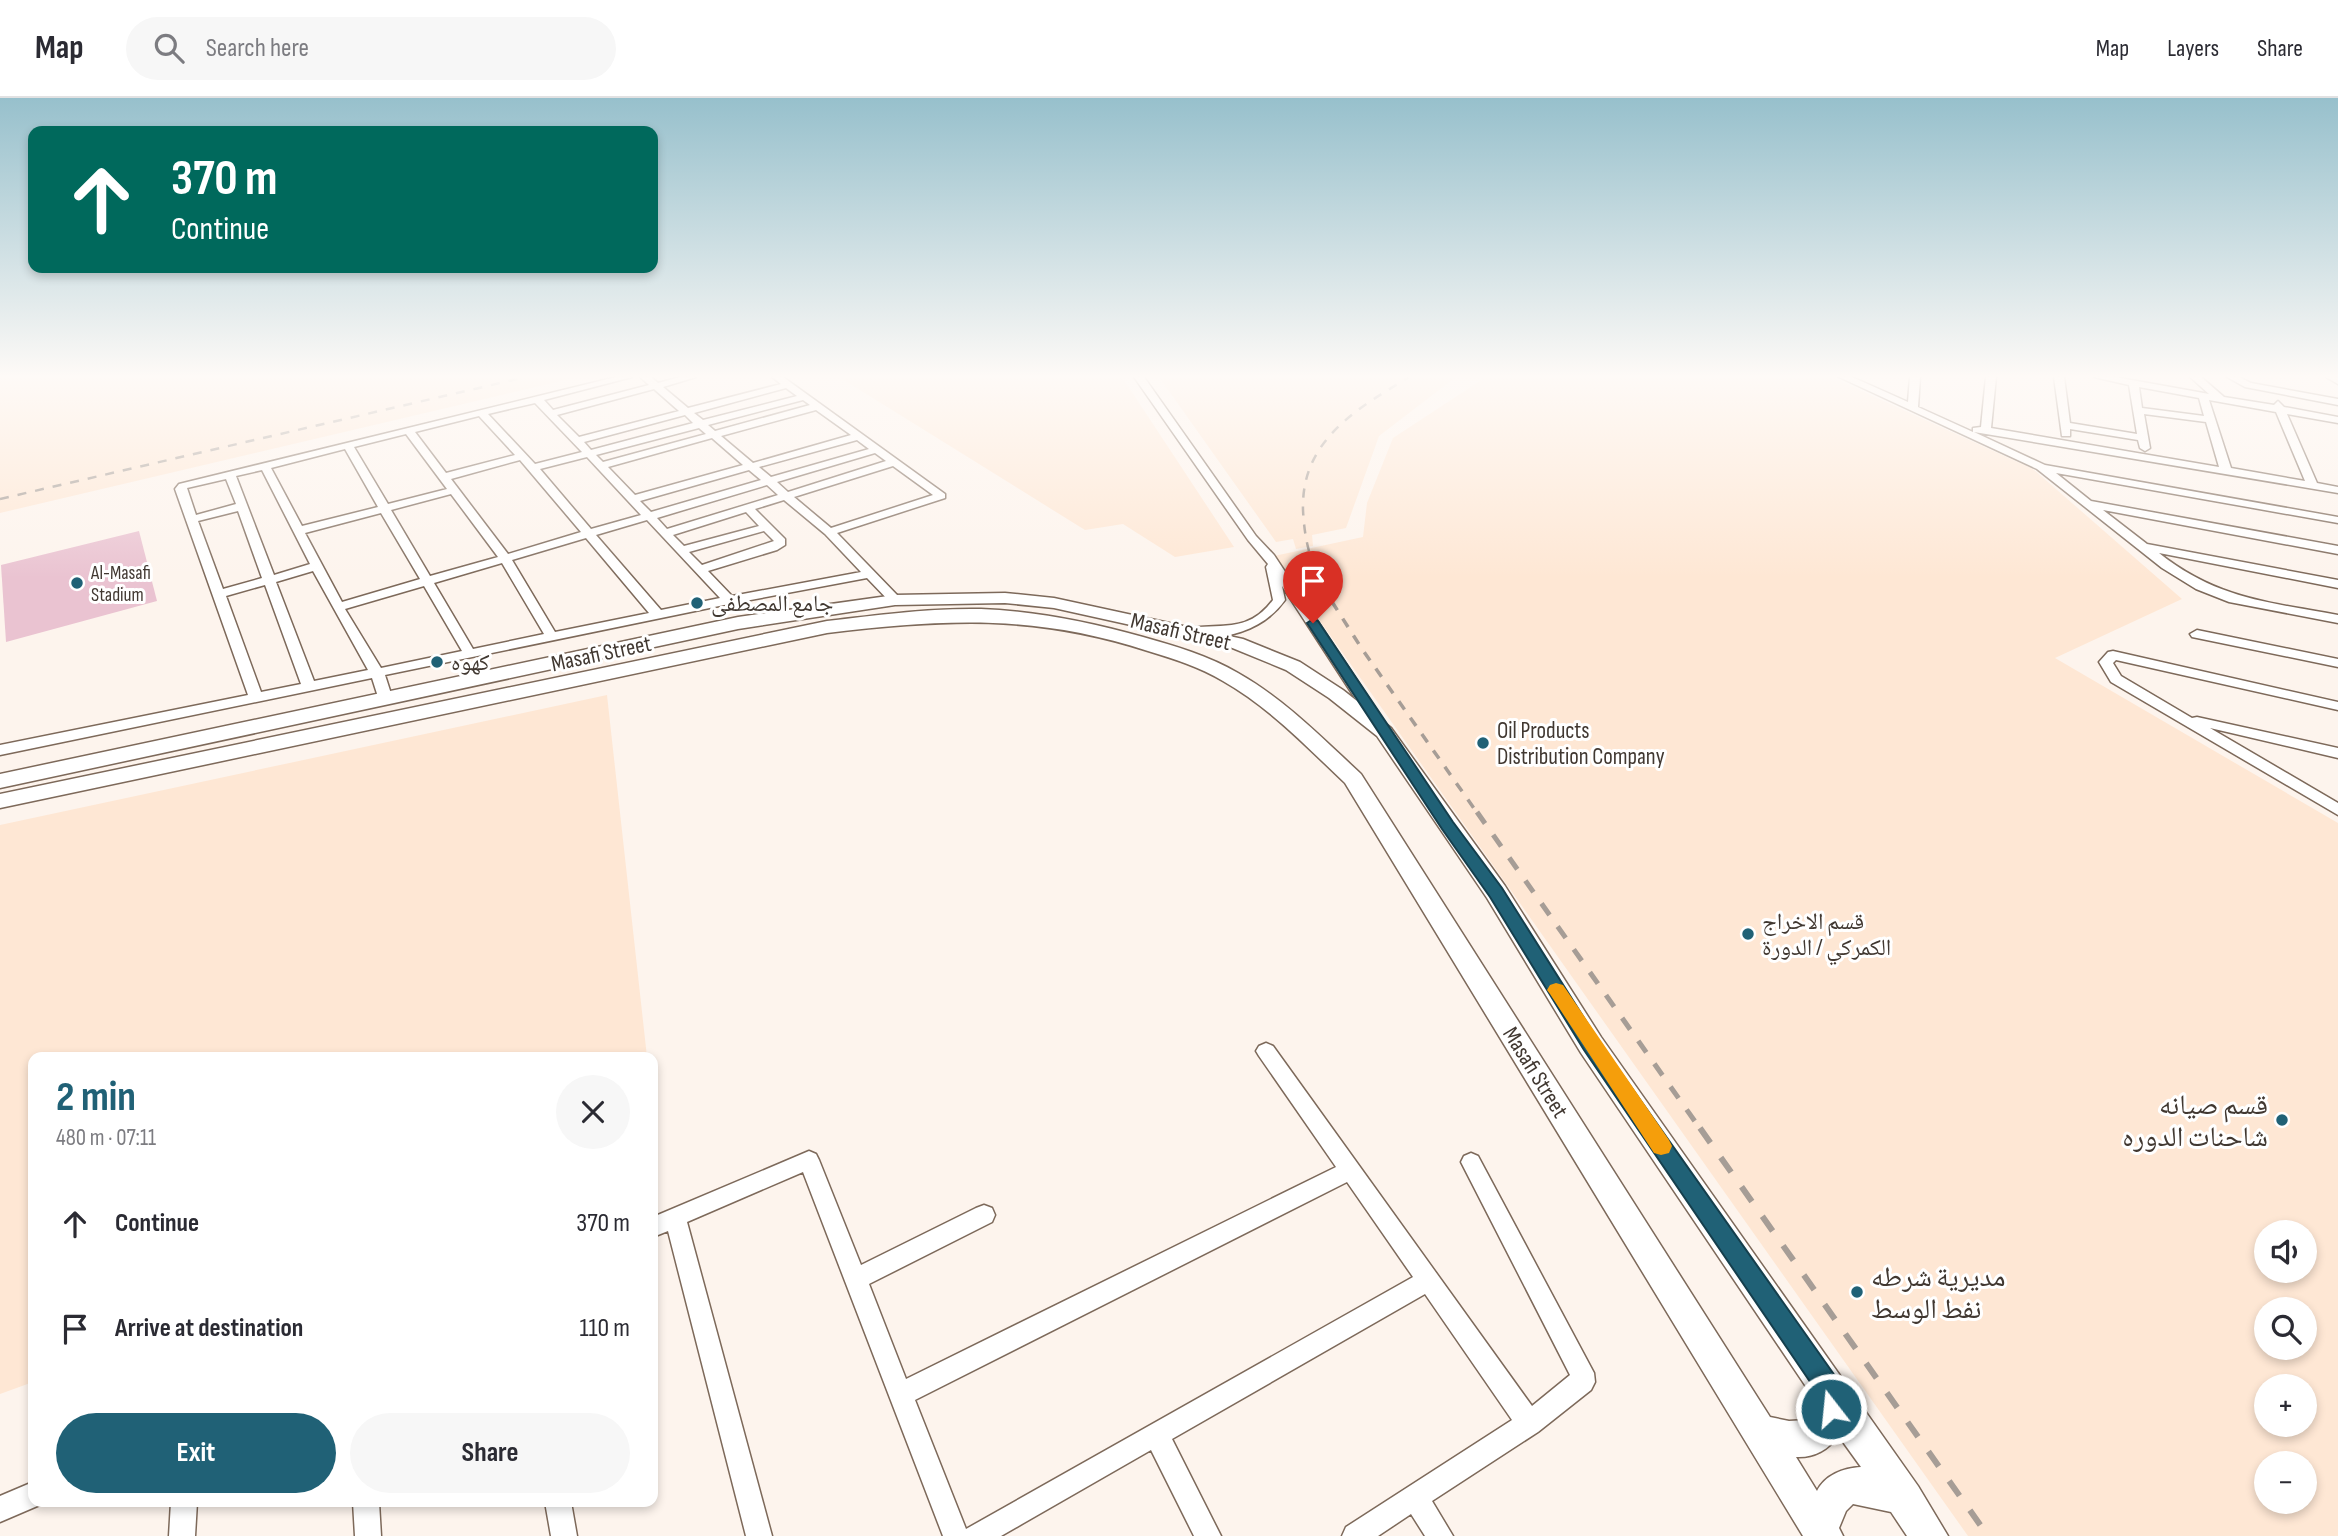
<!DOCTYPE html>
<html lang="en">
<head>
<meta charset="utf-8">
<style>
  :root { --surface:#fff; --page:#f7f7f7; --text:#2b2b33; --muted:#7c7c81; --line:#e1e1e2; --accent:#206176 }
  body { margin:0; font-family:"Sofia Sans Condensed","Noto Naskh Arabic",sans-serif; background:var(--page); color:var(--text); height:100vh; display:flex; flex-direction:column; font-size:26px; white-space:nowrap }
  * { box-sizing:border-box; margin:0 }
  p { font-size:23px; color:var(--muted) }
  .icon { flex:none; width:38px; height:38px; fill:none; stroke:currentColor; stroke-width:2; stroke-linecap:round; stroke-linejoin:round }
  .map { position:relative; flex:1; overflow:hidden }
  .details { position:absolute; left:28px; top:954px; width:630px; height:455px; display:flex; flex-direction:column; background:var(--surface); border-radius:14px; box-shadow:0 4px 10px #0003 }
  .details>* { flex:none }
  .top-card { position:absolute; left:28px; top:28px; width:630px; height:147px; border-radius:14px; box-shadow:0 4px 10px #0003; background:#00695c; color:#fff; overflow:hidden }
  .buttons { position:absolute; left:2254px; top:1122px; display:grid; gap:14px }
  .buttons a { display:grid; place-items:center; width:63px; height:63px; border-radius:50%; background:var(--surface); box-shadow:0 4px 10px #0003; font-size:35px }
  .pin { position:absolute; display:grid; place-items:center; width:60px; height:60px; color:#fff; margin:-72px -30px; border-radius:50% 50% 50% 0; rotate:-45deg; box-shadow:0 0 7px #0007 }
  .pin .icon { rotate:45deg }
  .me { position:absolute; width:77px; margin:-38px; rotate:344deg; stroke-linejoin:round; filter:drop-shadow(0 0 5px #0008) }
  .turn { display:flex; align-items:center; gap:24px; height:147px; padding:0 28px; font-size:32px }
  .turn .icon { width:91px; height:91px; stroke-width:2.5 }
  .turn b { display:block; font-size:49px; line-height:60px }
  .round { display:grid; place-items:center; flex:none; width:74px; height:74px; border-radius:37px; background:var(--page) }
  .headline { display:flex; align-items:center; justify-content:space-between; height:119px; padding:0 28px }
  h1 { font-size:42px; font-weight:700; line-height:52px; color:var(--accent) }
  .action { display:flex; gap:14px; margin-top:auto; padding:14px 28px }
  .action a { flex:1; height:80px; border-radius:42px; background:var(--accent); color:#fff; font-size:28px; font-weight:700; line-height:80px; text-align:center }
  .action a+a { background:var(--page); color:var(--text) }
  ul { padding:0; list-style:none }
  li { display:flex; align-items:center; gap:21px; height:105px; padding:0 28px }
  li div { flex:1 }
  li b { display:block; font-size:26px }
  li em { font-style:normal }
  header { display:flex; align-items:center; gap:42px; box-sizing:border-box; height:98px; padding:0 35px; background:var(--surface); border-bottom:2px solid var(--line) }
  header strong { font-size:33px }
  nav { display:flex; gap:38px; margin-inline-start:auto; font-size:24px }
  .search { width:490px; height:63px; background:var(--page); display:flex; align-items:center; gap:18px; box-sizing:border-box; padding:0 24px; border-radius:38px; color:var(--muted); font-size:26px }
  .map>svg:first-child { display:block }
</style>
</head>
<body>
<header>
<strong>Map</strong>
<div class="search"><svg class="icon" aria-label="search" viewBox="0 0 24 24"><circle cx="10" cy="10" r="6"/><path d="M15 15l6 6"/></svg>Search here</div>
<nav><a>Map</a><a>Layers</a><a>Share</a></nav>
</header>
<div class="map">
<svg width="2338" height="1438" viewBox="0 0 2338 1438">
  <rect width="100%" height="100%" fill="#fdf4ed"/>
  <path fill="#fee7d4" fill-rule="evenodd" d="M0,279h578l-578,136z
    M839,279h283l112,170 -59,10 -52,-33 -38,6z
    M1159,279h297l-77,59 -33,92 -34,7 1,11 -17,3 -3,-10 -17,3z
    M1486,279h345l202,92 149,130 -127,59 283,165v713h-370l-694,-980 89,-19 4,-34 26,-65zM2266,1134h39v38h-39zM2266,1211h39v39h-39zM2266,1288h39v38h-39zM2266,1365h39v39h-39z
    M607,597l40,362h-614v325l-33,12v-569z"/>
  <path fill="#eac3d1" d="M139,433l18,70 -151,41 -5,-77z"/>
  <g fill="none" stroke-linecap="round" stroke-linejoin="round">
    <defs>
      <path id="street" d="M616,279h16l-88,23 9,10 96,-25 -9,-8h11l7,6 22,-6h16l-33,10 25,21 93,-24 -9,-7h11l162,117v4l-108,35 62,64v6h-8l-24,-25 -138,26 -344,71 8,25 -7,4 -7,-4 -7,-22 -372,77v-10l248,-50 -73,-206 4,-5zM786,290l11,8 -94,24 -9,-7zM654,291l25,22 -100,26 -22,-22zM803,302l7,5 -95,26 -7,-6zM535,305l47,49 -47,12 -47,-50zM816,312l35,25 -98,28 -32,-27zM685,317l8,8 -102,27 -7,-8zM479,318l36,39 -69,18 -31,-41zM699,330l7,6 -103,28 -7,-7zM406,336l41,55 -59,15 -34,-57zM712,340l31,27 -108,30 -27,-28zM857,342l12,9 -98,28 -12,-10zM345,351l33,58 -76,19 -31,-58zM875,355l11,8 -98,31 -11,-10zM587,359l54,58 -50,14 -51,-60zM520,362l61,72 -73,22 -57,-75zM893,368l40,29 -102,33 -37,-31zM262,372l48,94 -36,11 -38,-99zM749,372l12,10 -110,32 -11,-11zM226,381l10,25 -40,11 -9,-27zM767,387l11,10 -111,34 -10,-11zM451,396l47,63 -68,19 -39,-66zM784,402l41,34 36,38 -129,24 -24,-25 69,-21 8,-5v-6l-30,-30zM238,413l24,67 -39,11 -25,-68zM746,414l13,14 -75,20 -11,-11zM381,415l39,66 -78,23 -37,-69zM647,422l73,78 -59,12 -65,-75zM764,433l10,10 -72,24 -13,-13zM586,440l63,75 -94,19 -43,-72zM502,465l42,71 -71,15 -39,-66zM313,473l55,99 -54,11 -38,-99zM265,487l36,99 -40,8 -35,-96zM424,488l38,65 -81,17 -36,-59z
        M1134,279h10l112,159 18,19 115,174 -2,3h-10l-95,-146 3,14c-22,31 -63,43 -101,35v-6c36,-7 63,6 89,-29l-7,-33 2,-3 -20,-24z
        M1839,279h13l56,25 2,-25h10l-2,30 55,25v-4l8,-1 5,-50h10l-5,51 228,39 -13,-45 -62,-8 6,34 -5,3 -5,-3 -2,-8 -68,-11v7h-8l-8,-59h10l6,46 67,11 -8,-49 -35,-8h21l94,17 -19,-17h11l23,20 50,8 4,-4 6,6 54,10v6l-51,-9 30,69 21,4v6l-364,-61 71,33 293,52v6l-282,-50 35,28 247,45v8l-235,-44 44,34 191,36v8l-179,-35c58,46 109,49 179,62v8l-109,-21 -33,-13 -34,-21 -125,-99zM2139,289l60,11 5,18 -62,-8zM2209,302l67,12 29,69 -74,-13z
        M2227,279h12l12,6 87,16v6l-93,-18z
        M2326,279h12v7z
        M2197,532l141,29v8l-146,-30 -2,-3z
        M2113,553l225,51v8l-222,-50 -3,3 8,13 71,42 5,-1 141,31v10l-128,-30 128,75v12l-227,-133 -12,-20 9,-10z
        M1266,945l7,3 259,360 38,-31 -109,-213 3,-6 7,-3 7,3 116,217 1,9 -4,8 -53,42 -106,69 21,35h-28l-14,-22 -33,22h-36l4,-9 166,-107 -87,-126 -253,145 49,97h-27l-43,-86 -150,86h-58l-140,-364 -116,50 85,314h-26l-78,-305 -15,6v-20l156,-66 7,3 3,6 42,105 115,-57 8,-3 8,3 3,7 -3,7 -123,62 37,95 430,-212 -77,-111 -3,-5 3,-5zM1347,1084l66,95 -447,252 -51,-129z
        M33,1384v20h10l-1,2 -42,18v-26z
        M171,1404h26l-2,34h-26z
        M353,1404h26l2,34h-26z
        M545,1404h26l6,34h-26z"/>
      <path id="secondary" d="M1005,495l49,5 189,41 57,23 43,28 48,38 114,158 96,151 317,449 30,50h-41l-16,-24 -38,-8 -7,7 -7,17 4,8h-40l-458,-753c-38,-36 -76,-76 -122,-102 -23,-14 -49,-22 -75,-30 -114,-37 -204,-32 -321,-18l-827,175v-14l827,-173c51,-6 102,-13 154,-12 55,2 109,13 162,28 32,9 66,19 95,36 46,26 84,65 123,101l409,643 19,4 18,-1 5,-10 1,-13 -232,-344 -94,-155 -110,-162 -48,-38 -43,-28 -56,-23 -176,-39 -49,-5 -110,2 -157,24 -738,159v-14l738,-157 157,-22zM1838,1337l23,32c-18,1 -36,8 -44,24l-21,-34c18,1 33,-7 42,-22z"/>
    </defs>
    <use href="#street" stroke="#7d695a" stroke-width="3"/>
    <use href="#secondary" stroke="#7d695a" stroke-width="3"/>
    <use href="#street" fill="#fff" fill-rule="evenodd"/>
    <use href="#secondary" fill="#fff" fill-rule="evenodd"/>
    <path stroke="#a69d96" stroke-width="2.5" stroke-dasharray="9 9" stroke-linecap="butt" d="M0,401l526,-122
      M1315,470c-8,-18 -11,-38 -12,-58 -2,-70 54,-101 106,-133"/>
    <path stroke="#a69d96" stroke-width="3.5" stroke-dasharray="10 10" stroke-linecap="butt" d="M1314,468l15,31 33,52 116,165"/>
    <path stroke="#a69d96" stroke-width="5" stroke-dasharray="14 14" stroke-linecap="butt" d="M1477,714l224,318"/>
    <path stroke="#a69d96" stroke-width="6" stroke-dasharray="18 18" stroke-linecap="butt" d="M1700,1030l288,408"/>
  </g>
  <linearGradient id="sky" x2="0" y2="1"><stop stop-color="#97c0cc"/><stop offset="0.58" stop-color="#fefaf7"/><stop offset="1" stop-color="#fefaf7" stop-opacity="0"/></linearGradient>
  <rect width="2338" height="480" fill="url(#sky)"/>
  <path fill="#206176" stroke="#153f4d" stroke-width="2" d="M1313,521l5,2 135,201 49,66 96,152 242,343c5,12 4,23 -1,35l-8,3 -9,-3 -4,-9 1,-14 -235,-345 -94,-153 -48,-68 -135,-206z"/>
  <path fill="#f59e0b" d="M1556,885l7,2 106,155 3,6 -3,7 -8,2 -7,-2 -104,-159 -3,-4 3,-5z"/>
  <g fill="#206176" stroke="#fff" stroke-width="2.5">
    <circle cx="77" cy="485" r="7"/>
    <circle cx="697" cy="505" r="7"/>
    <circle cx="437" cy="564" r="7"/>
    <circle cx="1483" cy="645" r="7"/>
    <circle cx="1748" cy="836" r="7"/>
    <circle cx="2282" cy="1022" r="7"/>
    <circle cx="1857" cy="1194" r="7"/>
  </g>
  <g text-anchor="middle" stroke-width="6" stroke-linejoin="round" paint-order="stroke">
    <g font-size="19" fill="#413831" stroke="#fff" text-anchor="start">
      <text x="91" y="481">Al-Masafi<tspan x="91" dy="22">Stadium</tspan></text>
    </g>
    <g font-size="23" fill="#413831" stroke="#fff" text-anchor="start">
      <text x="711" y="513">جامع المصطفى</text>
      <text x="451" y="572">كهوه</text>
      <text x="1497" y="640">Oil Products<tspan x="1497" dy="26">Distribution Company</tspan></text>
      <text x="1762" y="831">قسم الاخراج<tspan x="1762" dy="26">الكمركي / الدورة</tspan></text>
    </g>
    <g font-size="23" fill="#413831" stroke="#fff">
      <text transform="translate(1181 533) rotate(13)" y="8">Masafi Street</text>
      <text transform="translate(601 555) rotate(-12)" y="8">Masafi Street</text>
      <text transform="translate(1536 974) rotate(58)" y="8">Masafi Street</text>
    </g>
    <g font-size="28" fill="#413831" stroke="#fff" text-anchor="end">
      <text x="2268" y="1016">قسم صيانه<tspan x="2268" dy="32">شاحنات الدوره</tspan></text>
      <text x="1871" y="1188" text-anchor="start">مديرية شرطه<tspan x="1871" dy="32">نفط الوسط</tspan></text>
    </g>
  </g>
</svg>
<div class="buttons">
<a><svg class="icon" aria-label="sound" viewBox="0 0 24 24"><path d="M4 9h4l5-4v14l-5-4H4zM17 9q2 3 0 6"/></svg></a>
<a><svg class="icon" aria-label="search" viewBox="0 0 24 24"><circle cx="10" cy="10" r="6"/><path d="M15 15l6 6"/></svg></a>
<a>+</a>
<a>−</a>
</div>
<div class="pin" style="left:1313px;top:525px;background:#d93025"><svg class="icon" aria-label="arrive" viewBox="0 0 24 24"><path d="M6 21V4h12l-3 4 3 4H6"/></svg></div>
<svg class="me" style="left:1831px;top:1311px" viewBox="-20 -20 40 40"><circle r="17" fill="#206176" stroke="#fff" stroke-width="3"/><path d="M0-11L8 9 0 5-8 9z" fill="#fff"/></svg>
<div class="top-card">
<div class="turn"><svg class="icon" aria-label="ahead" viewBox="0 0 24 24"><path d="M12 20V5M6 11l6-6 6 6"/></svg><div><b>370 m</b>Continue</div></div>
</div>
<section class="details">
<div class="headline"><div><h1>2 min</h1><p>480 m · 07:11</p></div><a class="round"><svg class="icon" aria-label="close" viewBox="0 0 24 24"><path d="M6 6l12 12M18 6L6 18"/></svg></a></div>
<ul>
<li><svg class="icon" aria-label="ahead" viewBox="0 0 24 24"><path d="M12 20V5M6 11l6-6 6 6"/></svg><div><b>Continue</b></div><em>370 m</em></li>
<li><svg class="icon" aria-label="arrive" viewBox="0 0 24 24"><path d="M6 21V4h12l-3 4 3 4H6"/></svg><div><b>Arrive at destination</b></div><em>110 m</em></li>
</ul>
<div class="action"><a>Exit</a><a>Share</a></div>
</section>
</div>
</body>
</html>
